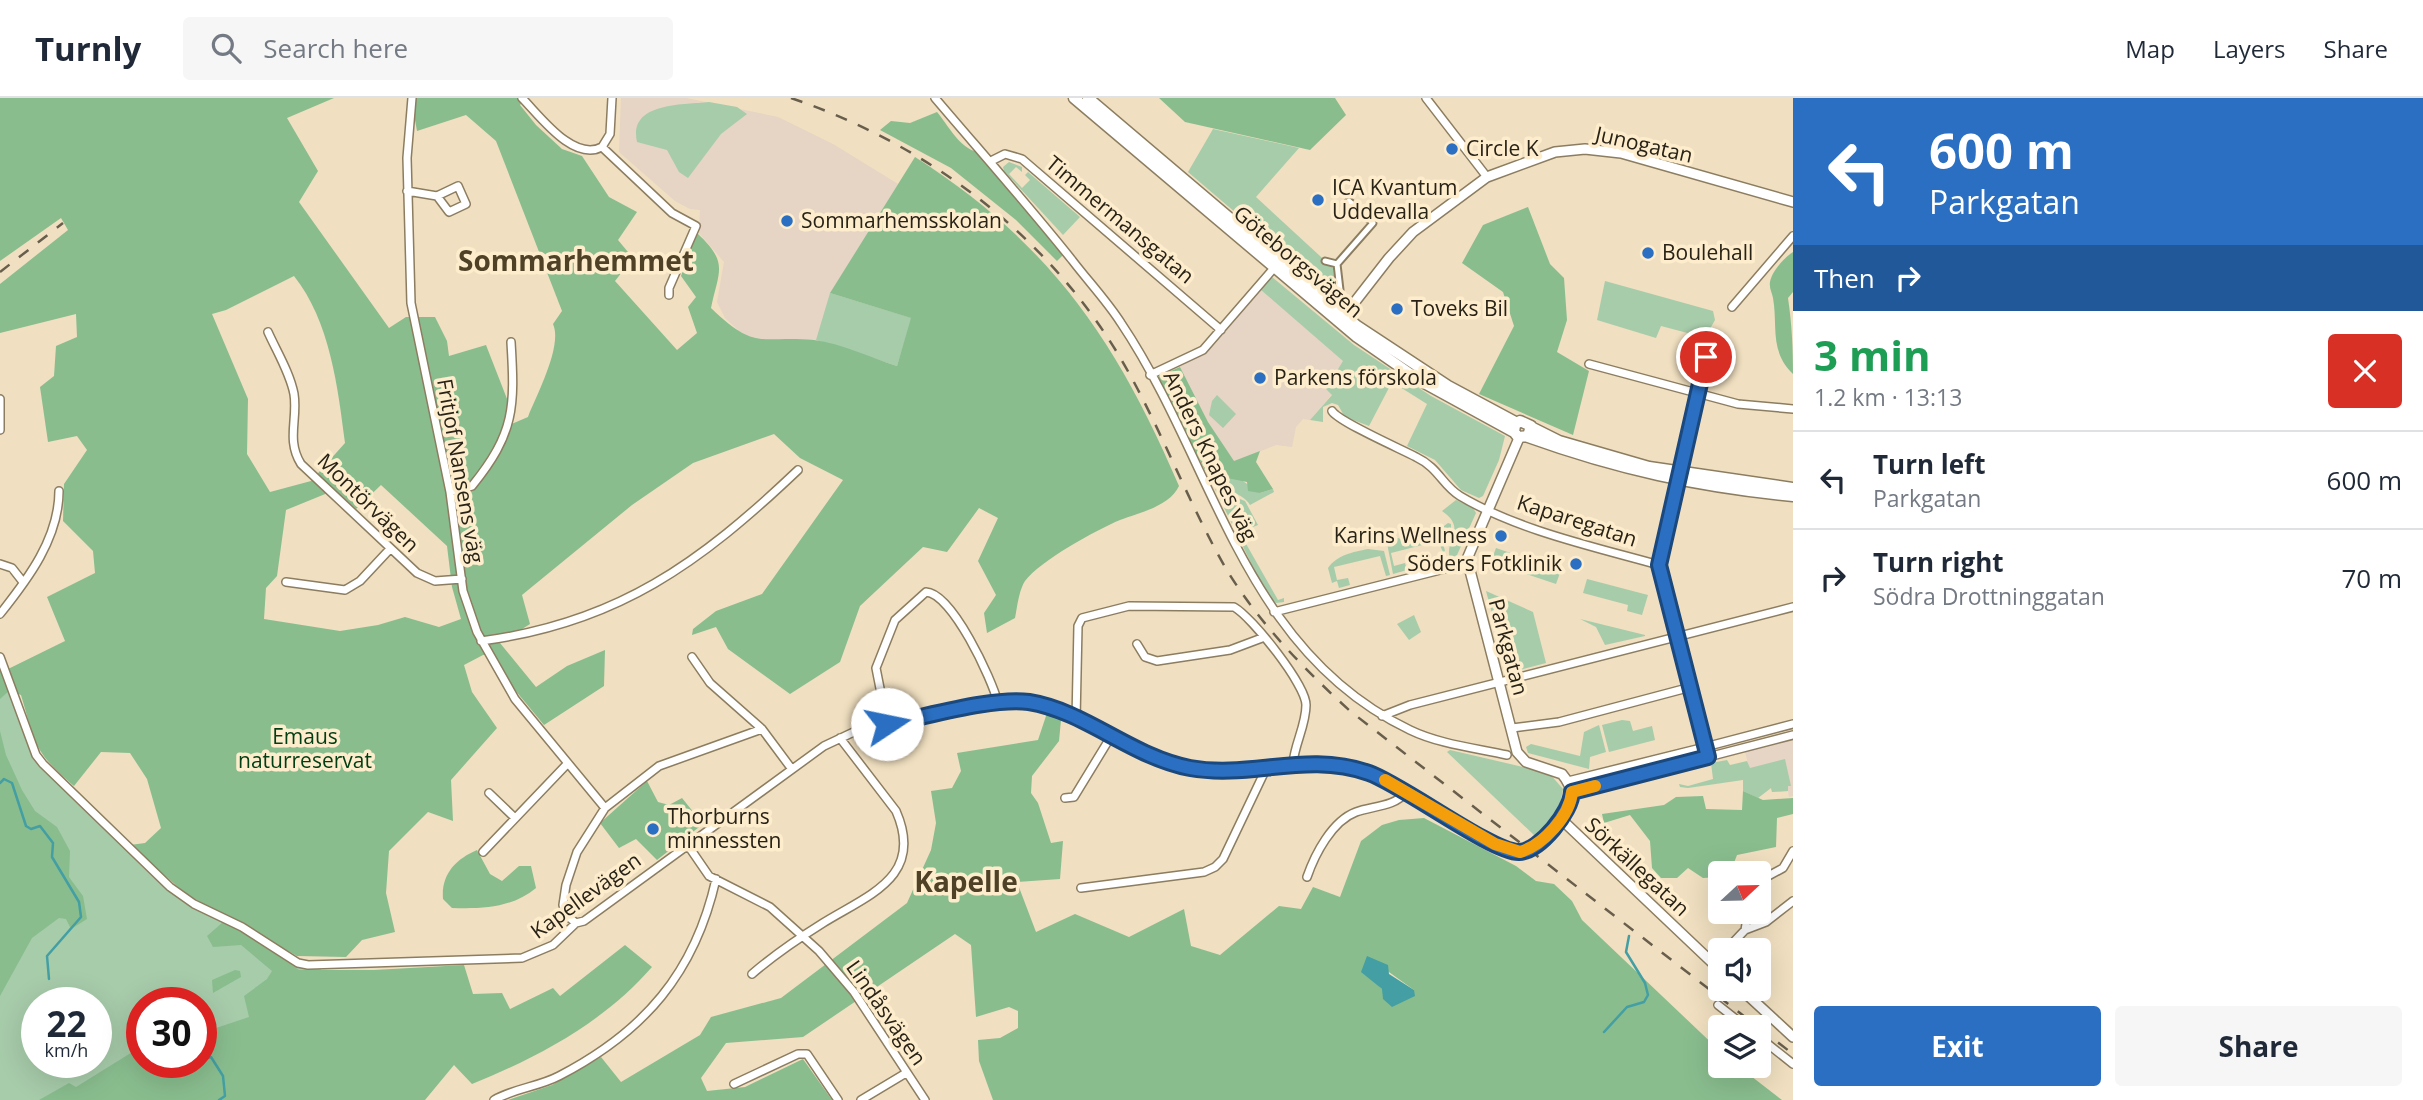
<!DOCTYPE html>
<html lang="en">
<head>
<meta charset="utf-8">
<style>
  :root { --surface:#fff; --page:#f6f6f7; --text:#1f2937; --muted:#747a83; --line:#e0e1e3; --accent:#2a6fc1 }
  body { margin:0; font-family:"Open Sans",sans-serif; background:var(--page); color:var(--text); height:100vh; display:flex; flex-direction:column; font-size:26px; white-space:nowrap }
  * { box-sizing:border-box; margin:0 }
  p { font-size:23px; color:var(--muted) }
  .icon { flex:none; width:38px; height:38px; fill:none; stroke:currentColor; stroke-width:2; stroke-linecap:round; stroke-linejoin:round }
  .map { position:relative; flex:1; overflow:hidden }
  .side { display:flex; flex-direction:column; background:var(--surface); width:630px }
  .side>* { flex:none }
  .hud { background:#2a6fc1; color:#fff; overflow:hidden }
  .needle { width:46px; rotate:68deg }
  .buttons { position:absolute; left:1708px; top:763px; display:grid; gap:14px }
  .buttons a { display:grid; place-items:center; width:63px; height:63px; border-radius:7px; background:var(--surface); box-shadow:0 7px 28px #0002; font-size:35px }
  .speed { position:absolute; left:21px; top:889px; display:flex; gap:14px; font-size:35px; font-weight:700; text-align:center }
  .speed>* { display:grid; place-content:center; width:91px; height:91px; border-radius:50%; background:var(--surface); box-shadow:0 7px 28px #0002; line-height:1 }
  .speed small { font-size:18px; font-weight:400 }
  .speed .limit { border:10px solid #d22; background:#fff; color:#111 }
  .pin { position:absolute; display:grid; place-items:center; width:60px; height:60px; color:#fff; margin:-30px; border:4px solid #fff; border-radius:50%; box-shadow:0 2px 7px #0007 }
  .me { position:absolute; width:77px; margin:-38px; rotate:79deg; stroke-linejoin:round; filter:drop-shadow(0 0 5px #0008) }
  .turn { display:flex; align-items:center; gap:24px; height:147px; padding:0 21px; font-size:32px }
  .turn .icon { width:91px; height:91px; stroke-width:2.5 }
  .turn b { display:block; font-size:49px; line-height:60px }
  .then { display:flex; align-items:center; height:66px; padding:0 21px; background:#0003; gap:14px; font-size:26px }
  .round { display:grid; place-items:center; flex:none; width:74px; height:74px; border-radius:7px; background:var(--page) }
  .summary { display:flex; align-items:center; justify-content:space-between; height:119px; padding:0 21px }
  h1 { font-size:42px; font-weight:700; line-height:52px; color:#1e9e55 }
  .primary-button { display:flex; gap:14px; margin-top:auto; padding:14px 21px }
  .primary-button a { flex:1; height:80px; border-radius:7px; background:var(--accent); color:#fff; font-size:28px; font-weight:700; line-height:80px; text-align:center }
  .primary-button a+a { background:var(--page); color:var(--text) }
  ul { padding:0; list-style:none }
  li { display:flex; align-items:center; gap:21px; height:98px; padding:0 21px; border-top:2px solid var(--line) }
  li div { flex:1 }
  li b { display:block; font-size:26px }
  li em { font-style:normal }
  header { display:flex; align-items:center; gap:42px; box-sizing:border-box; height:98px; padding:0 35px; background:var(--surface); border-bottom:2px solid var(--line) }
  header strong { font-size:33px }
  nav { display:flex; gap:38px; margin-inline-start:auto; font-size:24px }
  .search { width:490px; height:63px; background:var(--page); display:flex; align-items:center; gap:18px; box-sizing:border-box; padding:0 24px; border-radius:7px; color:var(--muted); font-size:26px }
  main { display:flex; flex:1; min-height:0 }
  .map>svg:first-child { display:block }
</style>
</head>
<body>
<header>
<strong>Turnly</strong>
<div class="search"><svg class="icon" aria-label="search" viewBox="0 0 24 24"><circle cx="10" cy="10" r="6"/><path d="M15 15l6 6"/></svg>Search here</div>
<nav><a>Map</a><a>Layers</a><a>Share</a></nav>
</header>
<main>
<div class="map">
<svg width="1793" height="1002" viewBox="0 0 1793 1002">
  <rect width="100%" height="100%" fill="#f0dfc0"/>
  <path fill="#e6d4c4" d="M621,0h65l92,19 55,27 65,40 -67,109 80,26 -96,22h-65l-25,-23 -8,-16 7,-40 -25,-29 1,-23 -10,-1 -15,-8 -56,-49z
    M1261,192l83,71 -18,28 6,5 -22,26 -7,-1 -7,8 -4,20 -16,-2 -42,17 -26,-40 -28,-55 34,-22z
    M1793,640v58l-4,1 -1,-6 -16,1 -1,-4 -13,10 -15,-7 6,-23 -4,-17z"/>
  <path fill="#a7ccaa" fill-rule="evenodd" d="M709,4l28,5 10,7 -26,20 -33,44 -9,-6 -12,-22 -30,-8c-9,-40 46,-37 72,-40z
    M1213,31l86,19 -43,49 77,71 3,23 -17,-7 -13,-19 -22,-11 -96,-82z
    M1009,64l13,5v5l-6,-5 -7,7 13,14 8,-8 -5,-5 3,-3 52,45 -17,18 -59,-64 -1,-4z
    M1272,179l82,68 77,51 74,40 -6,24 -16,36 -4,2 -18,-8 -26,-30 -28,-14 20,-42 -35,-22 -23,44 -24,-9 -7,-12 -6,-2 -9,4v15l-13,-2 22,-25 -6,-6 17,-28 -82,-71z
    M1605,183l108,30 2,9 -12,21 7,7 -2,3 -8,-1 -3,-5 2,-9 -38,-10 -5,12 -59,-18z
    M830,195l82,25 -15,48 -81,-26z
    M1217,297l19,19 -13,14 -14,-13 3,-14z
    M1207,376l33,5 20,14 13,-4 1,3 -24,13c-10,-17 -32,-10 -43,-31z
    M1215,391l30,12 13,24 -13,5 -4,5 37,65 6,-2v4l-8,1 -9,-7z
    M1456,402l17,8 3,5 -19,42 -7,4c-6,-20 18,-30 -8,-48z
    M1448,425l3,1v13l-10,-1 4,15 -2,1 -5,-11 -47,12 3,13 11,-3 2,7 -14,4 -6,-31 11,-5c14,7 27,0 36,-11l6,2z
    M1496,450l65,22 -5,14 -65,-22z
    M1368,451l16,2 6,24 -4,1 -6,-20 -46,11 3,13 11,-2 2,7 -11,3 -2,-7 -5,2 -4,-15c9,-13 25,-16 40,-19z
    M1587,481l61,16 -6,20 -15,-4 1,-6 -45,-12z
    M1486,493l47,21 13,51 -38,10z
    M1414,517l7,17 -12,8 -12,-16z
    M1580,521l65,16v1l-40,9 -9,-18z
    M0,571l10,18 18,57 120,128 41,32 56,27 43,28 32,9 14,28 -195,104h-139zM37,905h59v59h-59zM142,905h59v59h-59z
    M1622,622l8,1 3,10 19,-5 3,14 -46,12 -7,-27z
    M1599,627l7,27 -16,5 -1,12 -61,-16 -2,-6 5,-3 49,12 4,-24z
    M1450,652l99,23 14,16 -4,21 -24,26 -88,-84z
    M1785,661l6,27h-3v5l-16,1 -1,-4 -13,10 -15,-7v-11l-55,8 -8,-1 -1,-3 9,2 25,-7 -2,-16 16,-3 3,5 17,-4 3,7z"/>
  <path fill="#89bd8e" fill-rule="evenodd" d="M0,0h334l-47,20 31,53 -19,31 90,126 17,-11h29l12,24 2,15 37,-11 23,59 -7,24 26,-11c8,-21 35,-71 25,-93l9,-13 -66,-170 -30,-26 -49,16 -6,-33h115l-6,7 16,20 26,24 20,7 27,41 28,15 -19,28 15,18 -18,23 62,69 20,-17 -9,-26 8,-10 -15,-21 16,-43c32,30 22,37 14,75 46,44 48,27 103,32 27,3 57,18 83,26l14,-48 -81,-25 85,-136c135,86 202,184 264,329 -9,20 -40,27 -59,34 -24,10 -80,41 -95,61 -6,9 -8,27 -10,37l-28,15 -3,-20 12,-18 -18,-34 20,-43 -19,-10 -32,44 -24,-5 -63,59 -20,56 -50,32 -62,-45 -12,-22 -24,8 1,-6 23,-18 46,-17 81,-114 -43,-22 -26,-24 -81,29 -61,42 -110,90 8,29 -30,19 36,44 31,-21 38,-16 -1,36 -60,39 -34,-41 -19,-29h-8l-19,10 8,27 25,36 -46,52 2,41 -25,-9 -39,39 -3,42 9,39 -33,8 -16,17 -49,-1 -111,-62 -56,-49 15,-2 16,-15 -14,-49 -17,-26 -29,-1 -27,34c-41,-35 -38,-41 -53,-91l-12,-4 -9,8v-34l4,6 61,-30 -18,-44 48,-24 -2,-22 -30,-30 1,-37 23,-34 -10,-14 -29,6 -8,-55 14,-11 2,-30 21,-9 -1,-23 -76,19v-49l68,-54 -7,-12 -61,43zM294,178c36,45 44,112 51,167l-34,38 -41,11 -23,-38 1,-55 -36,-85 14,-4zM381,387l66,61 5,41 9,32 -22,8 -34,-10 -27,8 -38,6 -76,-12 2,-31 11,-12 9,-66 49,-20 21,19z
    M1159,0h176l11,17 -36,35 -125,-28z
    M937,14c11,13 23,37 41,40l81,95 4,8 -6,6 -41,-41 -65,-52 -71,-38 11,-9 19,2z
    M1528,109l22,57 14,14 3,42 -10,32 32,19 -16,64 -94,-41 35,-68 -11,-34 -41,-29 21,-38z
    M1793,154v40l-5,6c4,27 5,51 5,76 -24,-23 -15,-49 -20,-76 -1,-6 -4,-10 -3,-16 2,-11 14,-24 23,-30z
    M1180,269l28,55 26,39 26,-10 -4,11 17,27 -13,4 -12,-2 -1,-9 -40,-8 -50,-97z
    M1047,615l14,7 -2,21 -27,35 -1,17 7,10 13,40 12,-2 -3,38 -43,3 19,50 39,-18 54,23 55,-28 7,37 29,9 59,-49 22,3 12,-22 27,10 21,-56 21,-16 17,-5 25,-2 92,48 20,15 18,3 18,17 10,19 138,131v15h18l44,34h-789l-14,-39 -1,-21 22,-2 18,-10v-17l-9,-4 -33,10 -5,-72 -16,-11 -152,103 -77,6 -25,35 6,13 38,-4 58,-28 29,41h-324l44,-15 49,-28 20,25 79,-47 11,-18 70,-19 126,-95 24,-53 5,-27 -5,-32 21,-3 9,-17 -4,-18 81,-13zM1368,859l46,33 -32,-1 -15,-14z
    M0,633l6,24 16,35 13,21 22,16 13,24 -1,26 14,19 4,23 -16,10 -5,-10 -7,-1 -27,20 -32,58z
    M647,683l11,21 11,3 13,-7 21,26 -46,36 -21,-21 -17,9 -19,-25z
    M1743,693l20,9 30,-2v16l-16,4 -1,29 -39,8 -7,18h-10v4l-17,1 -15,-10 -11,10h-16l-9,-10 -2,-27 -20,-26 -26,8 -2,-9 62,-9 12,-8 27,-1 3,13 36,1z
    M477,752l13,24 12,7 17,-15h12l5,22c-24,20 -54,21 -84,20l-9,-9c-2,-25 13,-40 34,-49z
    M223,824l22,9 54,39h75l90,-5 9,29 29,-1 8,16 43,-21 7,8 65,-51 27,22c-48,55 -113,90 -180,117l-18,-19 -29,35h-386l30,-17 7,4 66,-41v16h59v-29l48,-16 -5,-21 23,-17 5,-8 -31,-26 -28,2 -6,-11z
    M235,872l5,1 1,6 -28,16 -1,-13z"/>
  <path fill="#439fa3" d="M1367,858l21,9 1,9 25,16 1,6 -23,11 -9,-8 -1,-10 -21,-17z"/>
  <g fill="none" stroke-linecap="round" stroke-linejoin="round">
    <path stroke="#439fa3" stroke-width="2.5" d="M0,685l4,-4 8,4 14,43 5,3 9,-3 13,17 -1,14 27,45 2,15 -34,39 2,23
      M1604,934l23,-25 17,-5 4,-7 -3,-12 -19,-31 3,-16
      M201,962l10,-3 12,19 2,20 -6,4"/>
    <defs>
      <path id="pedestrian" d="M1325,163l12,3
        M1340,192l-3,-26 36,-41 -24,-22 -4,4"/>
      <path id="minor" d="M412,0l-5,60 4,145 39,189 13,99 14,41 38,67 90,109
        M522,0c18,18 51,64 80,49l8,-13 2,-36
        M935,0c46,54 93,107 137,162 16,21 35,41 49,63 94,140 121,327 289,407 29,14 65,18 97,25
        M1426,0l61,79
        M602,49l70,66 24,13 -27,62v7
        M991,63l14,-7 17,5 199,171
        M407,93l30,5 21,-10 8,18 -17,8 -12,-16
        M1732,209l61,-71
        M268,234c9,20 22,41 26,62 4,25 -8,46 7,70l116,109 18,8 27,-2
        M1706,259l-47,208 46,182 88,-23
        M1589,266l149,40 55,5
        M1150,277l53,-25 71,-82
        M1332,313c7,11 69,38 84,46 23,11 26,28 44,39 57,34 135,51 199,69
        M0,332v-31
        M450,394l22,-6c43,-53 43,-79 39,-144
        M0,466l12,4 11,14
        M286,484l59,8 15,-9 29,-31
        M1274,514l194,-49
        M0,516c28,-35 59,-76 59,-123
        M481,543c137,-18 219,-78 317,-171
        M1137,546l8,13 12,4 73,-11 32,-12
        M0,559l36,98 7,9 127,123 24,17 48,23 56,36 10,2 214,-7 31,-13 23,-22 8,-2 240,-175 34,-16 140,-27c72,-5 125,54 194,65 62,11 115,-17 179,6 35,13 69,38 101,57 13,7 28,19 43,20 18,2 35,-20 46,-32
        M692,559l18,26 52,46 29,39
        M1382,618l28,-11 383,-98
        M1076,622l2,-94 4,-8 47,-12 105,1c18,10 72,78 72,98 0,20 -11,38 -13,58
        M887,626l-11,-56 19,-48 31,-28c26,1 66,87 72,111
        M1512,630l47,-6 132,-35
        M1708,659l85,-22
        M1568,683l137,-34 3,10 -137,35
        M489,695l26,25
        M1065,700l9,-1 36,-59
        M687,746l22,32 61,31 49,44 35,41 71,108
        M483,754l85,-89
        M1307,779c8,-23 25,-56 49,-65 16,-6 39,-5 50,-20
        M1759,783l24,-13 10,-17
        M1081,790l123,-16 11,-5 8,-8 41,-86v-6
        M576,825l-10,-8 -3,-10 3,-20 11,-33 28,-44 54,-42 103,-37
        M1745,832l3,-18
        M1726,852l19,-20 21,-8 27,-21
        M752,876c22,-19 47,-36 71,-51 45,-28 102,-46 73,-112l-56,-73
        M1718,907l28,22
        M1759,939l34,27
        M734,986l64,-30h9l31,46
        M494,1002c21,-12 44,-13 65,-24 85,-44 136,-103 157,-197
        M861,1002l45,-27"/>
      <path id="tertiary" d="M1340,223l49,-63 24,-26 74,-55 68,-25 30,-3 36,4 172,49
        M1519,340l-52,121 50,193 9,10 36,12c13,15 11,29 -1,45l159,151
        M1741,891l52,48"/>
      <path id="secondary" d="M1074,0l283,239 62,43 95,52 4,5 10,-1 3,-10 -11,-5 -5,4 -1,7
        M1088,0l269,228 91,60 69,37
        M1531,329l28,14 90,26 144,21
        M1528,339c89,32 171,50 265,59"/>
    </defs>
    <use href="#pedestrian" stroke="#8c7d60" stroke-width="9"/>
    <use href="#minor" stroke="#8c7d60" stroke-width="10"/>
    <use href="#tertiary" stroke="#8c7d60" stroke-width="12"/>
    <use href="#secondary" stroke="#8c7d60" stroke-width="13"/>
    <use href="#pedestrian" stroke="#fff" stroke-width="5"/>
    <use href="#minor" stroke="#fff" stroke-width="7"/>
    <use href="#tertiary" stroke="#fff" stroke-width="9"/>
    <use href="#secondary" stroke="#fff" stroke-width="10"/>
    <path stroke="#685e4c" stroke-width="2.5" stroke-dasharray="12 12" stroke-linecap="butt" d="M791,0c135,46 253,134 327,256 42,70 69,148 110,218 33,53 76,97 122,139l408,316
      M0,174l63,-49
      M1759,930l34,26"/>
  </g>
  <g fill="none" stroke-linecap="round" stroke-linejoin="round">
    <defs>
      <path id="route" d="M887,626c39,-7 105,-27 142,-22 56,9 103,55 161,66 62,11 116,-17 179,5 34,12 124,80 150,79 21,-1 52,-40 53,-60l136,-35 -49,-192 47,-208"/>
    </defs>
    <use href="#route" stroke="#1b487d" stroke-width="18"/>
    <use href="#route" stroke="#2a6fc1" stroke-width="12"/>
    <path stroke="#f59e0b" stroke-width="12" d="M1385,682l110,64 25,8c23,-7 50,-36 52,-60l23,-6"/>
  </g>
  <g fill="#2a6fc1" stroke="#fdedcd" stroke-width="2.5">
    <circle cx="1452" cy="51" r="7"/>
    <circle cx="1318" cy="102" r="7"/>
    <circle cx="787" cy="123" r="7"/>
    <circle cx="1648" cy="155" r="7"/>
    <circle cx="1397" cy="211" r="7"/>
    <circle cx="1260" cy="280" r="7"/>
    <circle cx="1501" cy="438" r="7"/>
    <circle cx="1576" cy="466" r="7"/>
    <circle cx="653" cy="731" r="7"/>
  </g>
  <g text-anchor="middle" stroke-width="7" stroke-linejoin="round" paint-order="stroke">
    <g font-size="21" fill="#292317" stroke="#fdedcd">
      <text transform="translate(1644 47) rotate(13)" y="7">Junogatan</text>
      <text transform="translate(1120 122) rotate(40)" y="7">Timmermansgatan</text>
      <text transform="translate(1298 164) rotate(40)" y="7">Göteborgsvägen</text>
      <text transform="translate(1210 358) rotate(64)" y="7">Anders Knapes väg</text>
      <text transform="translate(460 373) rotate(80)" y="7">Fritjof Nansens väg</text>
      <text transform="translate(368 405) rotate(44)" y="7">Montörvägen</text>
      <text transform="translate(1577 423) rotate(18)" y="7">Kaparegatan</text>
      <text transform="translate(1508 549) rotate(75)" y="7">Parkgatan</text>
      <text transform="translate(1637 769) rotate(43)" y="7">Sörkällegatan</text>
      <text transform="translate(586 798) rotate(-36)" y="7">Kapellevägen</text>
      <text transform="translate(886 915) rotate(55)" y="7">Lindåsvägen</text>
    </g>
    <g font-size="21" fill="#292317" stroke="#fdedcd" text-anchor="start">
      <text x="1466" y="58">Circle K</text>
      <text x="1332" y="97">ICA Kvantum<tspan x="1332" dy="24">Uddevalla</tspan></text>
      <text x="801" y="130">Sommarhemsskolan</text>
      <text x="1662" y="162">Boulehall</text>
      <text x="1411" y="218">Toveks Bil</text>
      <text x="1274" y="287">Parkens förskola</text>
      <text x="1487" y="445" text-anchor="end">Karins Wellness</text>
      <text x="1562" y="473" text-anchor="end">Söders Fotklinik</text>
      <text x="667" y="726">Thorburns<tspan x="667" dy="24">minnessten</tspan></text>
    </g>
    <g font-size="21" fill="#013e13" stroke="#fdedcd">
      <text x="305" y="646">Emaus<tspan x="305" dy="24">naturreservat</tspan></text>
    </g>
    <g font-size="28" font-weight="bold" fill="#4e4126" stroke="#fdedcd">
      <text x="576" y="173">Sommarhemmet</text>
      <text x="966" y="794">Kapelle</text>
    </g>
  </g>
</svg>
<div class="buttons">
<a><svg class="needle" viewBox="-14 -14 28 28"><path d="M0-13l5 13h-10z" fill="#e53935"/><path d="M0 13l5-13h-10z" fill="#747a83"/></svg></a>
<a><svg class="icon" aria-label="sound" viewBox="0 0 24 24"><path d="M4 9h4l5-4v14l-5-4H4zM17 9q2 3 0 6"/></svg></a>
<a><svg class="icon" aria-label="layers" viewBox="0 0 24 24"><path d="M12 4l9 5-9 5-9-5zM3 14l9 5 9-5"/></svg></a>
</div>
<div class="speed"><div>22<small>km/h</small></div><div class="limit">30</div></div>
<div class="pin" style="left:1706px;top:259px;background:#d93025"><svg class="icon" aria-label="arrive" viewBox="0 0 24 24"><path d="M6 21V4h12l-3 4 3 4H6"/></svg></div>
<svg class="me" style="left:887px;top:626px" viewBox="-20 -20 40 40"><circle r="19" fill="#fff"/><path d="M0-13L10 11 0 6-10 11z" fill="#2a6fc1"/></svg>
</div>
<section class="side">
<div class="hud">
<div class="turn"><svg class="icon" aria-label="left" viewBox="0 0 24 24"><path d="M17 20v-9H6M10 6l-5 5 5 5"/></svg><div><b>600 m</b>Parkgatan</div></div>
<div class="then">Then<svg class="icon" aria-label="right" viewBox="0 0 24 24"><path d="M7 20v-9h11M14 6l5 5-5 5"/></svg></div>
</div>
<div class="summary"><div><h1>3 min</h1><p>1.2 km · 13:13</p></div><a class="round" style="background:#d93025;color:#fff"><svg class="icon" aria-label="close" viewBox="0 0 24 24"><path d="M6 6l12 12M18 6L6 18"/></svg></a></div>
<ul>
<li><svg class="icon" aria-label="left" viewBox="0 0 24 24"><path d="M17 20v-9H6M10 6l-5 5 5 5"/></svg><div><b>Turn left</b><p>Parkgatan</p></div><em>600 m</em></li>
<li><svg class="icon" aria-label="right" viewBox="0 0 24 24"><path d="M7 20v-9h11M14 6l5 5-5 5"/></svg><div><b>Turn right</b><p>Södra Drottninggatan</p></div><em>70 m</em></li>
</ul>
<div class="primary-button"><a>Exit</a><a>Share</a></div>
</section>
</main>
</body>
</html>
